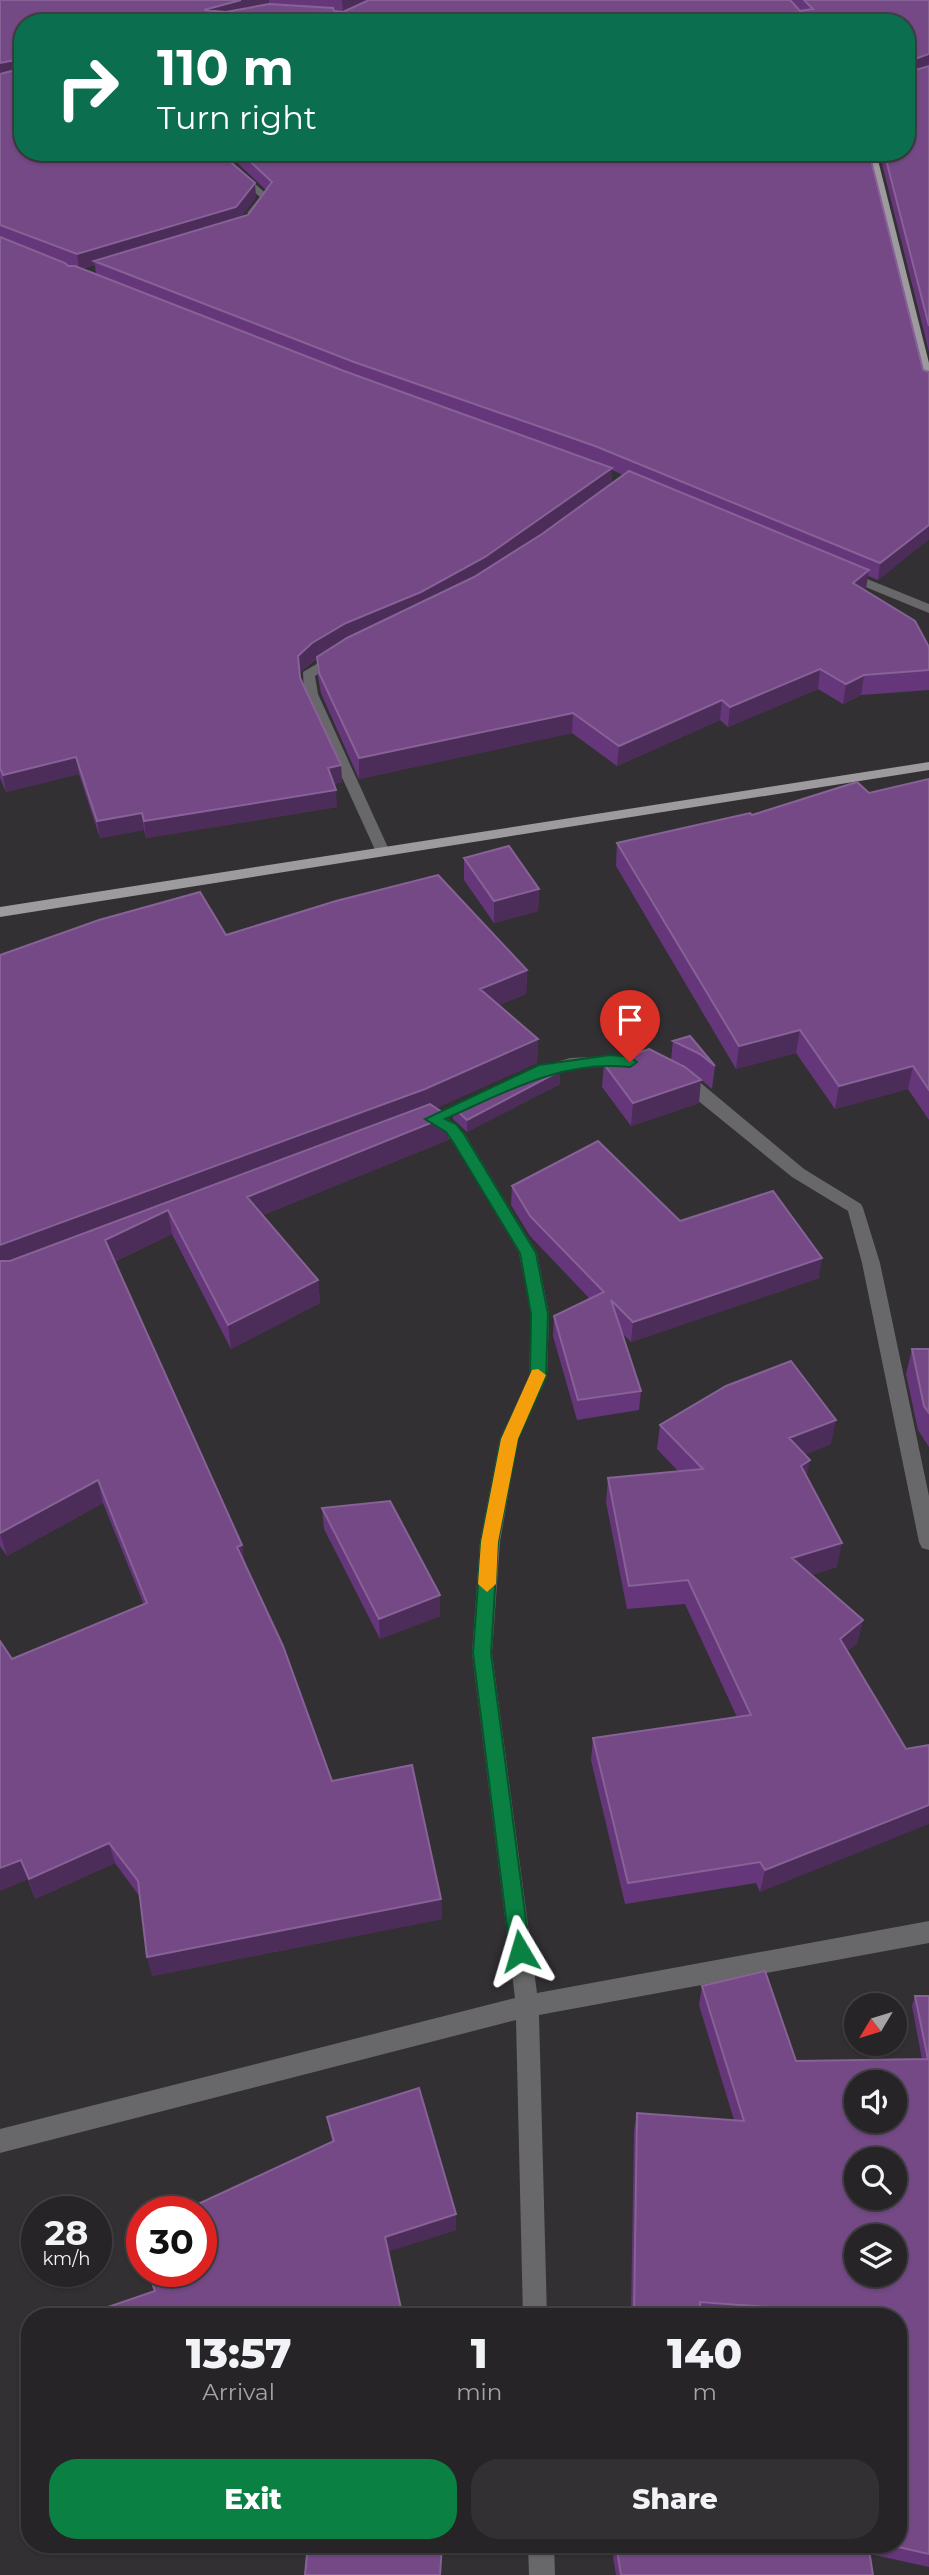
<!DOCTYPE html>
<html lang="en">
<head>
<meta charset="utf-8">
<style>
  :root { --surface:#262427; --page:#323033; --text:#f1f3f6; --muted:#a4a4a7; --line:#424144; --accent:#0b8043 }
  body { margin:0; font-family:Montserrat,sans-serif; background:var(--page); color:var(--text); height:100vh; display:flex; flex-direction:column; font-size:26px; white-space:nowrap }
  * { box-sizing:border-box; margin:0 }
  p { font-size:23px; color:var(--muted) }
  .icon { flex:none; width:38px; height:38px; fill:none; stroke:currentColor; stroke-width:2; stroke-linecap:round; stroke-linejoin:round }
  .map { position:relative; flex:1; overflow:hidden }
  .details { position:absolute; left:21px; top:2308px; width:886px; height:245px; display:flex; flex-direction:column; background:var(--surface); border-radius:28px; box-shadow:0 2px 5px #0004,0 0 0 2px var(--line) }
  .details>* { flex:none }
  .banner { position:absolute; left:14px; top:14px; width:901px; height:147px; border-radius:28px; box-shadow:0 2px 5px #0004,0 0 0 2px var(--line); background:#0b6e4f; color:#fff; overflow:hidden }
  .needle { width:46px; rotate:232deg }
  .tools { position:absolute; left:844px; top:1993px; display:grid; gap:14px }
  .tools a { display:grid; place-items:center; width:63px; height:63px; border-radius:50%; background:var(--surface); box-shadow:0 2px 5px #0004,0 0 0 2px var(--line); font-size:35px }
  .speed { position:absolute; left:21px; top:2196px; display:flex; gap:14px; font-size:35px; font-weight:700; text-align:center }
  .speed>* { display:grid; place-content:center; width:91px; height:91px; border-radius:50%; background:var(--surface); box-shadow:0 2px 5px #0004,0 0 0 2px var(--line); line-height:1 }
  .speed small { font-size:18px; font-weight:400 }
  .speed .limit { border:10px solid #d22; background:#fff; color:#111 }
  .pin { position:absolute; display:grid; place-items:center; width:60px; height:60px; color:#fff; margin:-72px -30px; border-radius:50% 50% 50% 0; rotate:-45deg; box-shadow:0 0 7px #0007 }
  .pin .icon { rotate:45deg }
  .me { position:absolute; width:77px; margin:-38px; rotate:353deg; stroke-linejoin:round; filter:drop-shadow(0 0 5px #0008) }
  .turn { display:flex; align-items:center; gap:24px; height:147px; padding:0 28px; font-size:32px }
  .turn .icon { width:91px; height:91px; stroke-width:2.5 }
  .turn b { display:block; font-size:49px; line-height:60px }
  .eta { display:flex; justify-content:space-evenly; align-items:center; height:119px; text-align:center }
  .eta b { font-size:42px; font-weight:800; line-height:49px }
  .button { display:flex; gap:14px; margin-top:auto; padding:14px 28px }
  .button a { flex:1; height:80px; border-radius:28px; background:var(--accent); color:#fff; font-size:28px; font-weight:800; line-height:80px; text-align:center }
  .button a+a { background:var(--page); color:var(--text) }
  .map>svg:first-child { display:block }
</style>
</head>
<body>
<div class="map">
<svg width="929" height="2575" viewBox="0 0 929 2575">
  <rect width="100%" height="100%" fill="#333034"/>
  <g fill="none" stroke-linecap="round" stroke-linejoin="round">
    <path fill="#686769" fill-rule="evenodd" d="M212,152h10l1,4 47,41 -15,18 -8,-2 13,-16 -45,-38z
      M845,570l84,34v9l-88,-36 -2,-3z
      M337,652l5,1v6l-27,17 3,18 72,158 -7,4 -7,-4 -72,-158 -1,-22z
      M611,1056l27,2 8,5c-8,9 -25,4 -37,4 -28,-1 -51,6 -77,14l-8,-6 2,-4 44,-13z
      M681,1072l15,7 108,90 57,35 2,4 17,55 49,233v54l-7,-2 -3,-6 -57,-279 -14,-52 -56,-34 -117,-95 -2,-4 2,-4z
      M427,1115l19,2 19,17 72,119 12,61 -2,63 -29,62 -18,103 -8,111 45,340 392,-72v22l-390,72 8,302h-24l-7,-297 -516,133v-24l515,-131 -43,-345 8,-111 20,-103 29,-62 2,-63 -12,-61 -66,-111 -17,-15 -15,-2 -2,-4z
      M528,2544h26l1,31h-26z"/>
    <path fill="#9e9b9f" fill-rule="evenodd" d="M866,152h10l53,211v25l-6,-3z
      M929,762v8l-929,147v-10z"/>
  </g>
  <path fill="#66367a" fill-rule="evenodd" d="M0,0h929v352l-50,-200h27v-129h-883v129l233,45 -15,20 7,-2 18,-25 -40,-38h643l54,218 6,2v167l-51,41 -10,-4 -3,14 64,57v43l-68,5 -18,9 -25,-15 -90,38 -8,-7 -103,46 -45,-33 -213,46 -38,-86 -3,-16 -1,-19 -17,14v6l41,87 1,17 -8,2 3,23 -191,31 -2,-8 -44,8 -21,-64 -73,18 -6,-14zM95,265l1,9 -15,-5zM612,470l11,5 -11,8zM585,503l-43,31 -14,9z
    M929,779v341l-21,-31 -73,20 -39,-56 -60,16 -120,-203 1,-23 252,-50z
    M464,858l75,31 -1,22 -44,12 -30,-43z
    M226,935l301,35 -1,24 -27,11 39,34 -1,24 -101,45 12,32 -185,75 55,65 2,23 -89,46 -59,-115 -58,28 128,283 2,17 88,219 109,118 1,20 -290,57 -12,-79 -25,-34 -80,36 -7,-20 -28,12 12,-232 132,-54 -41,-102 -96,53 -7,-10v-591z
    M690,1036l25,30 -3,23 -15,-13 2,27 -68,23 -29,-39 2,-23 67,-4 2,-19z
    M560,1071v13l-93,48 -14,-13v-12z
    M512,1186l168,35 139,57 -188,64 -10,-10 20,59 -2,19 -62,10 -24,-84 1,-20 36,-17 -60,-63 -19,-31z
    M912,1349h17v98l-11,-17 -12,-56z
    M660,1425l171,19 -26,10 2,23 30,90 -26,8 52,45 -6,23 -10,8 -87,241 -4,-9 -131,21 -34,-144 2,-22 144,-21 -52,-113 -58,5 -21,-107 2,-24 70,-7 -21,-22z
    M322,1508l118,87v21l-60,23 -56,-110z
    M702,1986l94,75 126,-2 -10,-53 3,-10h14v571l-59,-13 3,21h-257l-3,-19 3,-12h282v-227h-278v-3h11l3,-183 3,-18 97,7 -35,-115z
    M327,2117l129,97v16l-67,21 -234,40 177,-149z"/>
  <path fill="#4c2c59" d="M241,0h28v6l-62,17 -3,-13z
    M342,0h35l-34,11z
    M929,54l-1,14 -22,7v-13z
    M21,59l2,14 -23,5v-15z
    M255,183l1,14 -19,25 -143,39 1,4 -16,4 -2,-15z
    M612,468v16l-128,90 -137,65 -34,21 -14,13 -1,-17 14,-13z
    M929,525v14l-51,41 2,-17z
    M869,570l-3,19 -16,13 3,-19z
    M820,669l-2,20 -90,38 2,-20z
    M864,675l-3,20 -18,9 3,-20z
    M722,700l-2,20 -103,46 2,-20z
    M573,713l-1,20 -213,46v-21z
    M76,757l3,17 -73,18 -3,-17z
    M341,765l1,17 -13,3 -1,-17z
    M336,790l1,17 -191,31 -2,-17z
    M142,813l2,17 -44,8 -3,-17z
    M539,889l-1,22 -44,12v-22z
    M527,970l-1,24 -46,19v-24z
    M800,1030l-4,23 -60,16 3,-23z
    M538,1039l-1,24 -112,50 -425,159v-27z
    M913,1066l-5,23 -73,20 4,-23z
    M560,1071v13l-93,48v-12z
    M701,1080l-2,23 -68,23 2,-23z
    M448,1116v24l-198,80 -3,-23z
    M168,1210l4,24 -63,30 -4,-24z
    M822,1258l-3,20 -188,64 2,-20z
    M318,1280l2,23 -89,46 -3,-24z
    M836,1420l-5,24 -47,19 5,-25z
    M810,1460l-5,24 -4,-18z
    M98,1480l5,23 -96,53 -7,-22z
    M842,1543l-5,24 -50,15 5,-24z
    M242,1545l3,22 -8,-20z
    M440,1595v21l-60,23 -1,-20z
    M863,1620l-6,23 -23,19 6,-23z
    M929,1805v19l-169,68 5,-22z
    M109,1843l6,20 -80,36 -6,-20z
    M21,1860l7,19 -28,12v-23z
    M441,1899l1,20 -290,57 -5,-19z
    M456,2214v16l-69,22 -2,-15z
    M442,2544h1l-2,31h-1z"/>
  <path fill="#744986" stroke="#866296" stroke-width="2" fill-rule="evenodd" d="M0,0h241l-37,10 22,2 43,-8 64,4 1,3 9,1 26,-12h421l10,11 13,-2 -9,-9h125v54l-23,8v-39h-883v43l-2,-7 -21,4z
    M929,66v260l-45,-174h22v-81l3,1z
    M23,68v84h196l36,31 -19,24 -159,47 -77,-29v-151z
    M240,152h629l54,218 6,2v153l-49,38 -285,-117 -241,-84 -260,-101 154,-46 24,-33z
    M0,237l65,26 3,3h7l269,105 268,97 -127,89 -64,35 -75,31 -34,20 -14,13 2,22 41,87 -13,3 8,22 -192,31 -2,-8 -45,8 -21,-64 -73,18 -3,-7z
    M629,471l240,99 -16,13 62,38 14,26v23l-65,5 -18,9 -26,-15 -90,38 -8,-7 -103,46 -46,-33 -214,45 -40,-85 -2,-16 30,-19 127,-61 68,-43z
    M929,779v311l-16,-24 -74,20 -39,-56 -61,16 -122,-203 133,-30 2,2 105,-33 12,11z
    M509,846l30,43 -45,12 -30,-43z
    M438,875l89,95 -47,19 58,50 -113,50 -425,156v-290l99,-35 101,-28 26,43 110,-34z
    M690,1036l25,30 -15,-12 -27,-13z
    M649,1049l36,18 16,13 -68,23 -29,-39z
    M549,1064l11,7 -93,49 -14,-13z
    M430,1104l18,12 -201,81 71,83 -90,45 -60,-115 -63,30 137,305 -5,2 46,99 49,135 80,-16 29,134 -294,58 -9,-76 -29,-38 -80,36 -8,-19 -21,8v-227l12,18 135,-56 -49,-123 -98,53v-272h10z
    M598,1141l82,80 93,-30 49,67 -189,64 -22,-22 30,91 -63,9 -24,-84 50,-24 -74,-76 -18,-30z
    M912,1349h17v64l-5,-7z
    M791,1361l45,59 -47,18 21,22 -9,6 41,77 -50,15 71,62 -23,19 66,110 23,-4v60l-164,65 -5,-8 -132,21 -35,-145 158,-23 -63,-135 -59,6 -21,-108 95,-9 -43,-44 66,-39z
    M390,1501l50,94 -61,24 -57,-111z
    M765,1971l31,90 133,-2v495l-44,-10h13v-227h-65v-2l-10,-1v-3l-123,-9v15h-80v-3h14l3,-201 107,8 -42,-135zM856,2082h38v39h-38zM856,2160h38v38h-38zM856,2236h38v39h-38z
    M915,1996h14v63h-1z
    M419,2088l37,126 -71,23 18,80h-324l76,-26 -7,-19h53v-60h-20l153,-71 -7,-24z
    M142,2231v23l-7,-20z
    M308,2544h134l-2,31h-135z
    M616,2544h252l5,31h-252z"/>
  <path fill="#0b8043" stroke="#07532c" stroke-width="2" d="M610,1055l20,2 7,5 -7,5c-69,-7 -124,25 -185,52l11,5 8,10 72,119 12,61 -2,63 -28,62 -20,103 -7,111 39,298 -3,7 -7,3 -7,-3 -3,-7 -37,-298 8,-111 20,-103 29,-62 1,-63 -11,-61 -67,-111 -7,-10 -21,-13 114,-54z"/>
  <path fill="#f59e0b" d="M538,1369l8,6 -28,64 -20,103 -2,42 -9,8 -9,-8 3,-42 20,-103 31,-69z"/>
</svg>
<div class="tools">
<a><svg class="needle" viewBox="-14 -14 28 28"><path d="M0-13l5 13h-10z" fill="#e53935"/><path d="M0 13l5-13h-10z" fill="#a4a4a7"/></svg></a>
<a><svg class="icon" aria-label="sound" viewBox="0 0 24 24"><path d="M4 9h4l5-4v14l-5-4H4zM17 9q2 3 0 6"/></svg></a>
<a><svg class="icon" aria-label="search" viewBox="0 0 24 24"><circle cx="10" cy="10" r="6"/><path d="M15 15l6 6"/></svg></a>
<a><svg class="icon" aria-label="layers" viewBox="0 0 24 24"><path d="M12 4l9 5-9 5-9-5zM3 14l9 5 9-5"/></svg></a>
</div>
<div class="speed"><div>28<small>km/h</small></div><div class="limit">30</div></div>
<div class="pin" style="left:630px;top:1062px;background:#d93025"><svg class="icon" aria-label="arrive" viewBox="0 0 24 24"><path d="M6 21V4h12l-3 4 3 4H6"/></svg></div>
<svg class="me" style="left:520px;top:1951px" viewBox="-20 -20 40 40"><path d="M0-17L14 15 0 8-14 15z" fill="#0b8043" stroke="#fff" stroke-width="4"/></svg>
<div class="banner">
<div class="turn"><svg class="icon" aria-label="right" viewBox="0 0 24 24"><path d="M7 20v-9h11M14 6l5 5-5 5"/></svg><div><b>110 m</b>Turn right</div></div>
</div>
<section class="details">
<div class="eta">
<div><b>13:57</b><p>Arrival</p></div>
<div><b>1</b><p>min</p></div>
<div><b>140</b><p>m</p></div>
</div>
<div class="button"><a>Exit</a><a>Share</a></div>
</section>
</div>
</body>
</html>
